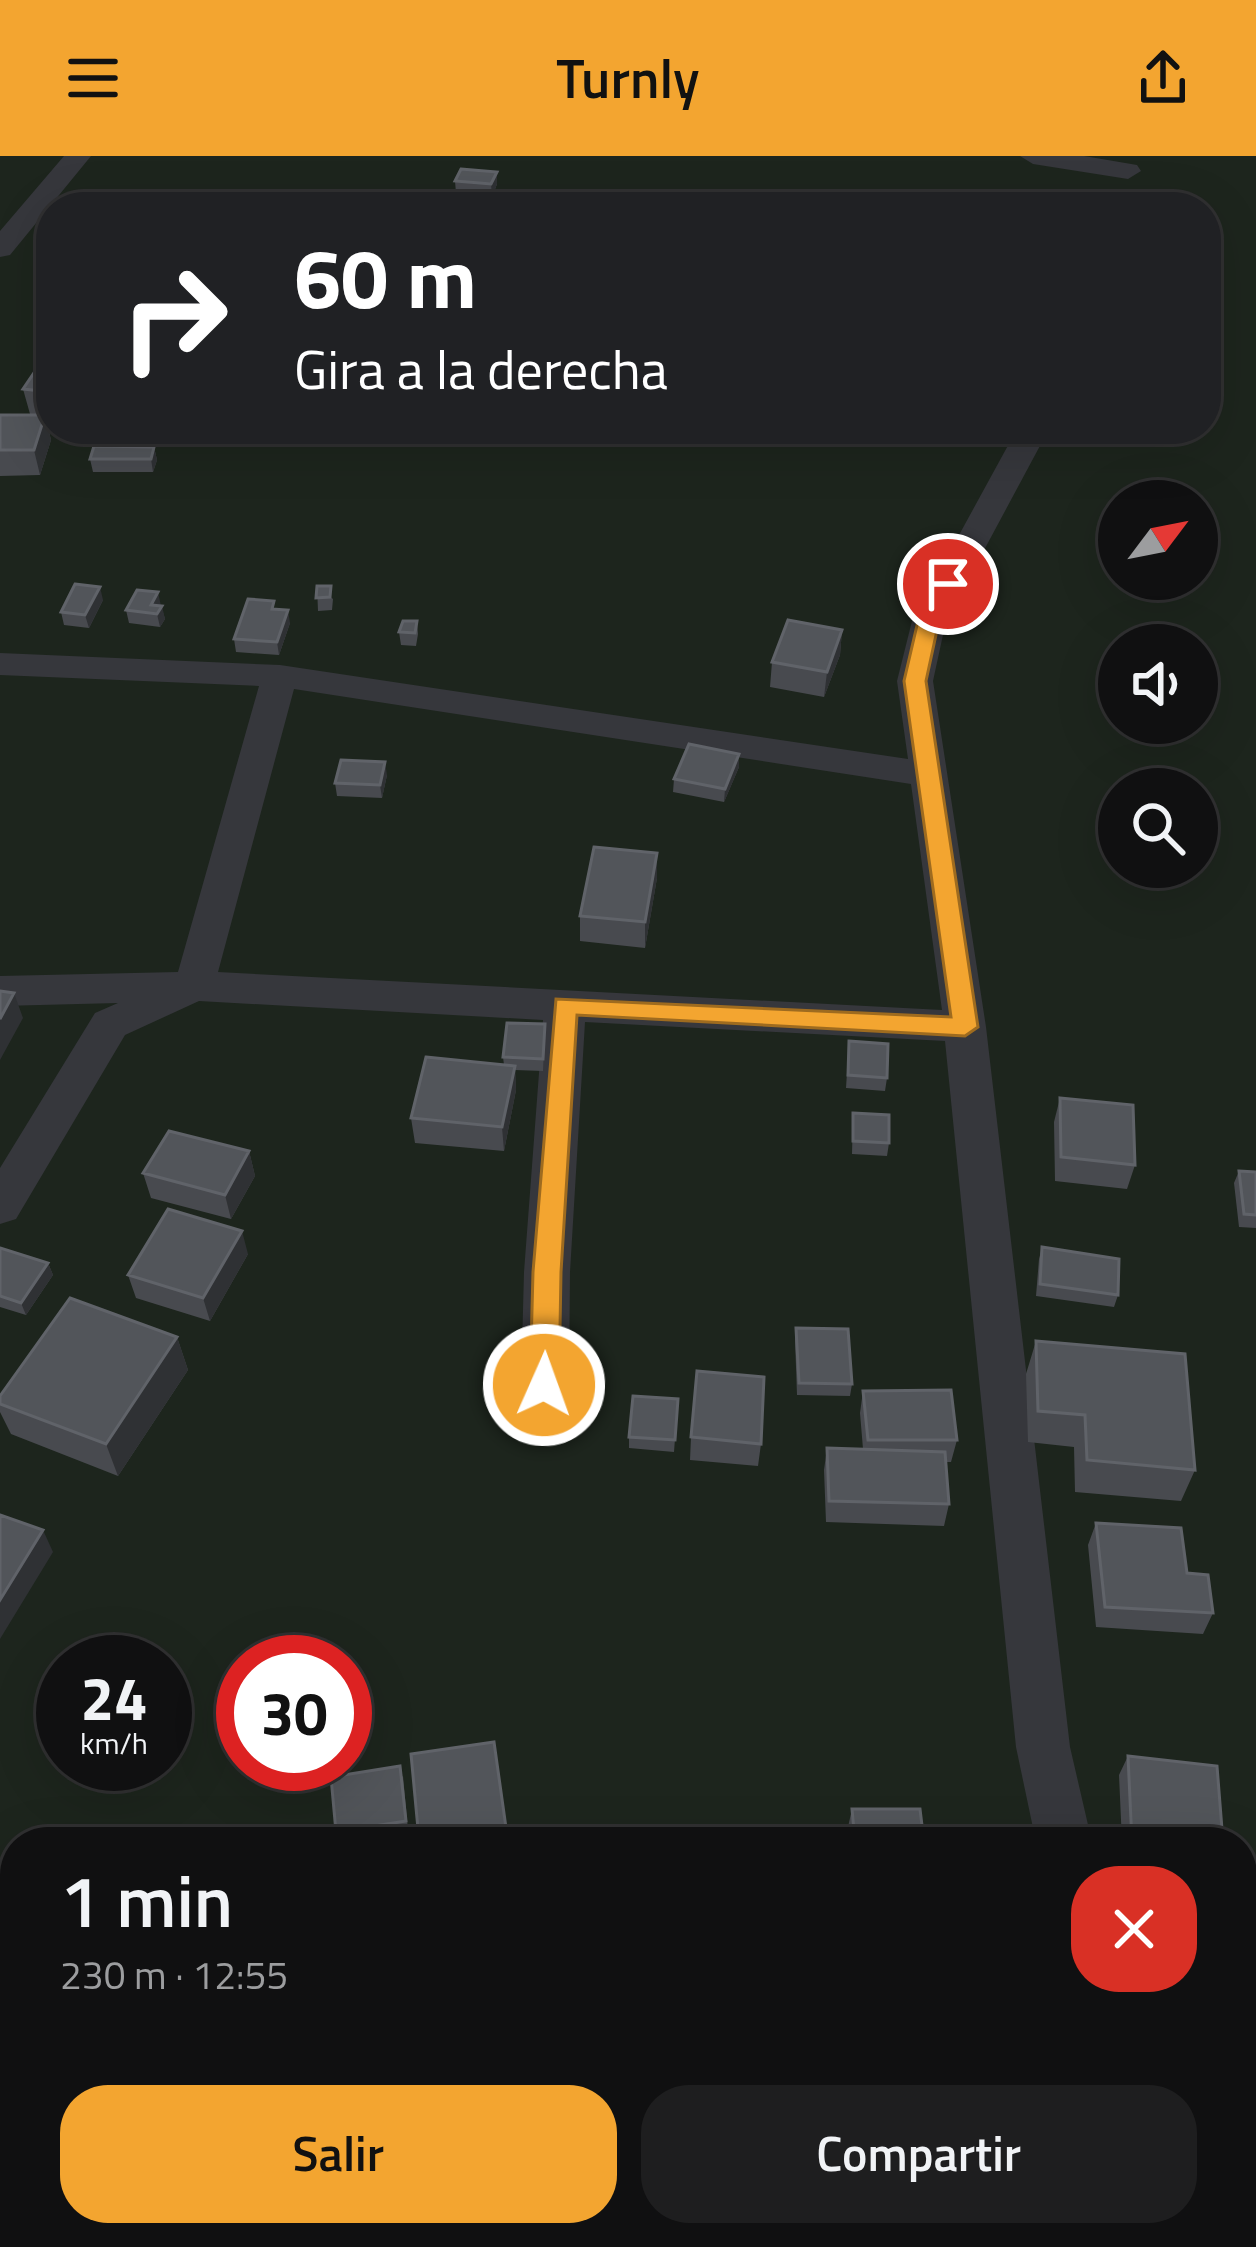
<!DOCTYPE html>
<html lang="es">
<head>
<meta charset="utf-8">
<style>
  :root { --surface:#101011; --page:#1e1e1f; --text:#f1f3f6; --muted:#9c9d9f; --line:#303031; --accent:#f3a530 }
  body { margin:0; font-family:"Titillium Web",sans-serif; background:var(--page); color:var(--text); height:100vh; display:flex; flex-direction:column; font-size:45px; white-space:nowrap }
  * { box-sizing:border-box; margin:0 }
  p { font-size:39px; color:var(--muted) }
  .icon { flex:none; width:66px; height:66px; fill:none; stroke:currentColor; stroke-width:2; stroke-linecap:round; stroke-linejoin:round }
  .map { position:relative; flex:1; overflow:hidden }
  .side { position:absolute; left:0px; top:1671px; width:1257px; height:420px; display:flex; flex-direction:column; background:var(--surface); border-radius:48px 48px 0 0; box-shadow:0 12px 48px #0002,0 0 0 3px var(--line) }
  .side>* { flex:none }
  .banner { position:absolute; left:36px; top:36px; width:1185px; height:252px; border-radius:48px; box-shadow:0 12px 48px #0002,0 0 0 3px var(--line); background:#202124; color:#fff; overflow:hidden }
  .needle { width:78px; rotate:58deg }
  .buttons { position:absolute; left:1098px; top:324px; display:grid; gap:24px }
  .buttons a { display:grid; place-items:center; width:120px; height:120px; border-radius:50%; background:var(--surface); box-shadow:0 12px 48px #0002,0 0 0 3px var(--line); font-size:60px }
  .speed { position:absolute; left:36px; top:1479px; display:flex; gap:24px; font-size:60px; font-weight:700; text-align:center }
  .speed>* { display:grid; place-content:center; width:156px; height:156px; border-radius:50%; background:var(--surface); box-shadow:0 12px 48px #0002,0 0 0 3px var(--line); line-height:1 }
  .speed small { font-size:30px; font-weight:400 }
  .speed .limit { border:18px solid #d22; background:#fff; color:#111 }
  .pin { position:absolute; display:grid; place-items:center; width:102px; height:102px; color:#fff; margin:-51px; border:6px solid #fff; border-radius:50%; box-shadow:0 3px 12px #0007 }
  .me { position:absolute; width:132px; margin:-66px; rotate:2deg; stroke-linejoin:round; filter:drop-shadow(0 0 9px #0008) }
  .turn { display:flex; align-items:center; gap:42px; height:252px; padding:0 60px; font-size:54px }
  .turn .icon { width:156px; height:156px; stroke-width:2.5 }
  .turn b { display:block; font-size:84px; line-height:102px }
  .round { display:grid; place-items:center; flex:none; width:126px; height:126px; border-radius:48px; background:var(--page) }
  .head { display:flex; align-items:center; justify-content:space-between; height:204px; padding:0 60px }
  h1 { font-size:72px; font-weight:600; line-height:90px }
  .cta { display:flex; gap:24px; margin-top:auto; padding:24px 60px }
  .cta a { flex:1; height:138px; border-radius:48px; background:var(--accent); color:#111; font-size:48px; font-weight:600; line-height:138px; text-align:center }
  .cta a+a { background:var(--page); color:var(--text) }
  header { display:flex; justify-content:space-between; align-items:center; height:156px; padding:0 60px; background:var(--accent); color:#111; font-size:54px; font-weight:600 }
  .map>svg:first-child { display:block }
</style>
</head>
<body>
<header><svg class="icon" aria-label="menu" viewBox="0 0 24 24"><path d="M4 6h16M4 12h16M4 18h16"/></svg>Turnly<svg class="icon" aria-label="share" viewBox="0 0 24 24"><path d="M12 15V3M7 8l5-5 5 5M5 13v7h14v-7"/></svg></header>
<div class="map">
<svg width="1256" height="2091" viewBox="0 0 1256 2091">
  <rect width="100%" height="100%" fill="#151517"/>
  <path fill="#1d251d" fill-rule="evenodd" d="M0,0h1256v2091h-1256zM51,51h1155v222h-1155zM1119,345h78v78h-78zM1119,489h78v78h-78zM1119,633h78v78h-78zM63,1506h102v102h-102zM243,1506h102v102h-102zM15,1686h1227v390h-1227z"/>
  <g fill="none" stroke-linecap="round" stroke-linejoin="round">
    <path fill="#36373c" fill-rule="evenodd" d="M64,0h27l-81,99 -10,2v-26z
      M1020,0h64l53,9 4,6 -13,8 -95,-15z
      M1017,273h32l-103,192 -13,60 53,346 84,720 22,95h-56l-20,-95 -71,-706 -360,-19 -15,250 -1,114 -7,14 -17,6 -17,-6 -7,-14 3,-114 19,-252 -344,-19 -74,34 -109,184 -16,5v-56l95,-155 23,-10 -118,3v-30l178,-4 81,-286 -259,-11v-22l280,12 628,94 -11,-78 15,-60zM294,533l617,95 31,226 -724,-38z
      M1242,1848h14v60h-14z
      M0,1967h15v62h-15z"/>
  </g>
  <path fill="#484a4f" d="M455,25l42,3 -5,13 -36,-4z
    M51,213v47l-6,-1 6,25 -11,35 -40,1v-61h42l-12,-1 -7,-25z
    M154,291l3,13 -4,12h-60l-3,-13z
    M317,430l16,13 -1,11 -14,1z
    M103,444l-14,28 -25,-3 -3,-13z
    M161,450l4,13 -5,8 -31,-4 -3,-13z
    M275,453l15,14 -11,32 -43,-3 -2,-13z
    M417,465l1,13 -2,12 -15,-1 -2,-13z
    M842,474l-2,25 -16,42 -54,-10 2,-25z
    M739,611l-15,35 -51,-10 1,-13z
    M387,619l-5,23 -45,-2 -2,-13z
    M657,722l-12,70 -65,-7v-25z
    M545,868l-2,47 -28,-1 1,20 -12,61 -89,-8 -4,-25 93,-53 -1,-8z
    M849,885l38,37 -2,13 -39,-3z
    M1060,942l75,67 -8,24 -72,-8 -1,-59z
    M853,957l36,30 -2,13 -35,-2z
    M249,995l6,25 -24,43 -80,-21 -8,-25z
    M1239,1015l17,1v56l-17,-1 -5,-44z
    M1042,1091l76,48 -4,12 -78,-11 3,-37z
    M0,1092l48,15 5,12 -27,40 -26,-8z
    M248,1098l-38,67 -74,-23 -8,-23z
    M796,1172l56,56 -2,12 -53,-1 -2,-55z
    M177,1181l11,33 -70,106 -107,-42 -11,-22v-16z
    M1036,1185l159,129 -14,31 -106,-9 -1,-45 -46,-5 -2,-68z
    M863,1235l94,49 -6,22h-5l3,42 -5,22 -118,-4 -2,-52 3,-22 36,1 -3,-36z
    M678,1243l-4,53 -45,-4v-11z
    M691,1281l70,7 -3,22 -68,-6z
    M1096,1367l91,50 26,40 -10,21 -107,-7 -8,-82z
    M1128,1600l95,86h-101l-3,-67z
    M403,1620l5,54 -70,11 -2,-9z
    M852,1653l72,33h-75l-1,-15z
    M0,1853h15v95h-15z"/>
  <path fill="#2f3134" d="M497,16v12l-5,13 -1,-13z
    M45,259l6,25 -11,35 -6,-25z
    M154,291l3,13 -4,12 -2,-13z
    M100,431l3,13 -14,28 -4,-13z
    M158,436l3,14 -10,-1z
    M162,450l3,13 -5,8 -3,-13z
    M288,454l2,13 -11,32 -2,-13z
    M842,474l-2,25 -16,42 3,-25z
    M739,598v13l-15,35 1,-13z
    M385,606l2,13 -5,23 -2,-13z
    M657,697v25l-12,70v-26z
    M14,837l9,25 -23,42v-41z
    M515,910l1,24 -12,61 -2,-24z
    M249,995l6,25 -24,43 -6,-24z
    M242,1075l6,23 -38,67 -7,-23z
    M48,1107l5,12 -27,40 -5,-12z
    M177,1181l11,33 -70,106 -12,-32z
    M43,1374l10,22 -53,87v-39z
    M431,1670l3,16h-13l-3,-13z"/>
  <path fill="#52555a" stroke="#606369" stroke-width="3" d="M461,13l36,3 -6,12 -36,-3z
    M38,211l13,2v23l-28,-3z
    M0,259h45l-11,35h-34z
    M94,290l60,1 -3,12h-61z
    M75,428l25,3 -15,28 -24,-3z
    M317,430h14l-1,11 -14,1z
    M137,434l21,2 -7,13 11,1 -5,8 -31,-4z
    M248,443l26,2 -2,8 16,1 -11,32 -43,-3z
    M788,464l54,10 -15,42 -55,-10z
    M403,465h14l-2,12 -16,-1z
    M689,588l50,10 -14,35 -51,-10z
    M341,604l44,2 -5,23 -45,-2z
    M594,691l63,6 -12,69 -65,-6z
    M0,835l14,2 -14,26z
    M507,867l38,1 -2,35 -40,-2z
    M849,885l39,3 -1,34 -39,-3z
    M426,901l89,9 -13,61 -91,-9z
    M1060,942l73,7 2,60 -74,-8z
    M853,957l36,2v28l-36,-2z
    M169,975l80,20 -24,44 -82,-22z
    M1239,1015l17,1v43l-12,-1z
    M168,1053l74,22 -39,67 -75,-23z
    M1042,1091l77,12 -1,36 -78,-11z
    M0,1092l48,15 -27,40 -21,-7z
    M70,1142l107,39 -71,107 -106,-40v-8z
    M796,1172l52,1 4,55 -53,-1z
    M1036,1185l149,13 10,116 -108,-10 -2,-45 -47,-4z
    M697,1215l67,6 -3,67 -70,-7z
    M951,1234l6,50h-89l-5,-49z
    M633,1240l45,3 -3,41 -46,-3z
    M827,1292l118,4 4,52 -120,-3z
    M0,1359l43,15 -43,70z
    M1096,1367l85,5 6,45 21,2 5,38 -108,-6z
    M494,1586l14,100h-76l-1,-16 -13,3 -7,-75z
    M1128,1600l89,10 6,76h-91z
    M400,1610l6,55 -70,11 -5,-55z
    M852,1653h68l4,33h-69z
    M0,1853h15v88h-15z
    M370,2076h100l2,15h-188z"/>
  <path fill="#f3a530" stroke="#9e6b1f" stroke-width="3" d="M948,422l11,6 -20,37 -13,60 52,346 -13,9 -388,-21 -16,257 -2,113 -4,9 -11,4 -10,-4 -4,-9 3,-113 23,-273 395,18 -47,-336 14,-60 23,-41z"/>
</svg>
<div class="buttons">
<a><svg class="needle" viewBox="-14 -14 28 28"><path d="M0-13l5 13h-10z" fill="#e53935"/><path d="M0 13l5-13h-10z" fill="#9c9d9f"/></svg></a>
<a><svg class="icon" aria-label="sound" viewBox="0 0 24 24"><path d="M4 9h4l5-4v14l-5-4H4zM17 9q2 3 0 6"/></svg></a>
<a><svg class="icon" aria-label="search" viewBox="0 0 24 24"><circle cx="10" cy="10" r="6"/><path d="M15 15l6 6"/></svg></a>
</div>
<div class="speed"><div>24<small>km/h</small></div><div class="limit">30</div></div>
<div class="pin" style="left:948px;top:428px;background:#d93025"><svg class="icon" aria-label="arrive" viewBox="0 0 24 24"><path d="M6 21V4h12l-3 4 3 4H6"/></svg></div>
<svg class="me" style="left:544px;top:1229px" viewBox="-20 -20 40 40"><circle r="17" fill="#f3a530" stroke="#fff" stroke-width="3"/><path d="M0-11L8 9 0 5-8 9z" fill="#fff"/></svg>
<div class="banner">
<div class="turn"><svg class="icon" aria-label="right" viewBox="0 0 24 24"><path d="M7 20v-9h11M14 6l5 5-5 5"/></svg><div><b>60 m</b>Gira a la derecha</div></div>
</div>
<section class="side">
<div class="head"><div><h1>1 min</h1><p>230 m · 12:55</p></div><a class="round" style="background:#d93025;color:#fff"><svg class="icon" aria-label="close" viewBox="0 0 24 24"><path d="M6 6l12 12M18 6L6 18"/></svg></a></div>
<div class="cta"><a>Salir</a><a>Compartir</a></div>
</section>
</div>
</body>
</html>
